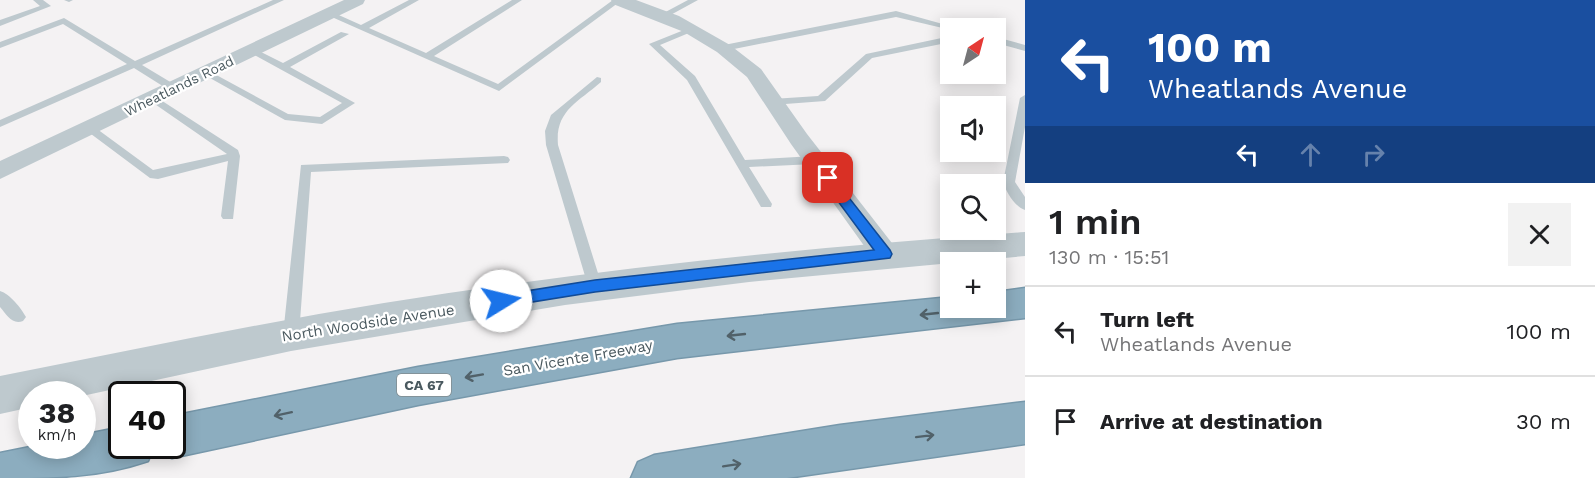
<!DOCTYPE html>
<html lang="en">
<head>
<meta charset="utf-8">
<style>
  :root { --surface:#fff; --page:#f2f2f2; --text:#202124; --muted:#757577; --line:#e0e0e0 }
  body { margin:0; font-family:"Work Sans",sans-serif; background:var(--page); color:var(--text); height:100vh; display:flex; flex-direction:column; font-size:22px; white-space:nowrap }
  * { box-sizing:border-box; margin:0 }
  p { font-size:20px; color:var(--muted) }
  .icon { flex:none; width:33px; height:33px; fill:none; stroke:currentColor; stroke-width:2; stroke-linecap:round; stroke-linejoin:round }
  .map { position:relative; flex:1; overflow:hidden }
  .drawer { display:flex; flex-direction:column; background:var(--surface); width:570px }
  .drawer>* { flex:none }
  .hud { background:#1a4fa0; color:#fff; overflow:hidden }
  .needle { width:39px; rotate:36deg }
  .fabs { position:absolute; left:940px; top:18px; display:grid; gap:12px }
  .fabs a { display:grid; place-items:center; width:66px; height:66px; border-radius:0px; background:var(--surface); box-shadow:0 3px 15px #0003; font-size:30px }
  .speed { position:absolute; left:18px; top:381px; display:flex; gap:12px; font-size:30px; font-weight:700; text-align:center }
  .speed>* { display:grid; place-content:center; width:78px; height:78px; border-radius:50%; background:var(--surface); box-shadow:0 3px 15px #0003; line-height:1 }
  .speed small { font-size:15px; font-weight:400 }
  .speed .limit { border:3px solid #111; border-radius:9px; background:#fff; color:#111 }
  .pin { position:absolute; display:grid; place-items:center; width:51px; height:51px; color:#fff; margin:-26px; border-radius:12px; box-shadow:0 3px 9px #0006 }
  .me { position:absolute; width:66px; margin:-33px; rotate:81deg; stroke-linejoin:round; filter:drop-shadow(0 0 4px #0008) }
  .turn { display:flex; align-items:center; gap:21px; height:126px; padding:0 24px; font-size:27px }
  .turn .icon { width:78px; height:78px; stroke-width:2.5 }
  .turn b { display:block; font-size:42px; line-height:51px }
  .lanes { display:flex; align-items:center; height:57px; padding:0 24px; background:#0003; justify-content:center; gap:30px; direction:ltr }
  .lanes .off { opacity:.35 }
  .round { display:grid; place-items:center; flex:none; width:63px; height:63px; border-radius:0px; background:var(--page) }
  .summary { display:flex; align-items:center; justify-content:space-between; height:102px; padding:0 24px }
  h1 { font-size:36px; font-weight:600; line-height:45px }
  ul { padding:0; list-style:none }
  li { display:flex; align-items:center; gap:18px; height:90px; padding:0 24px; border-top:2px solid var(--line) }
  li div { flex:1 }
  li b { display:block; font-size:22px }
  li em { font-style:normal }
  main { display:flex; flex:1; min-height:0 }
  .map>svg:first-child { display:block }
</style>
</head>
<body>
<main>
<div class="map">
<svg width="1025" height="478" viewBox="0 0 1025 478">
  <rect width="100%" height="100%" fill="#f4f2f3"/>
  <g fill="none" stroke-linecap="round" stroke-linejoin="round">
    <defs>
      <path id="motorway" d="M1025,288v30l-348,40 -259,47 -246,53 -15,-6 -3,-6h18v-30l246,-49 259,-43 274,-27v11h45v-16z
        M1025,402v42l-238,34h-156l7,-16 16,-7 186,-30z
        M122,427v19h32l-6,15c-50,17 -95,17 -148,17v-25l35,-7h47v-11z"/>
    </defs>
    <use href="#motorway" stroke="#7798ab" stroke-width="3"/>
    <path fill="#bec9ce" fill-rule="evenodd" d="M33,0h10l8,6 -51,20v-6l40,-14z
      M64,0h9l-4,2z
      M273,0h11l-142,65 35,21v4h-8l-35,-22 -134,59v-7l127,-56 -64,-40 -63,24v-6l64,-24 71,43z
      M409,0h10l-50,28 57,25 86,-53h10l-88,56 64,28 115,-84h9l-123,91 -174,-77 7,-2 29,13z
      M688,0h10l-33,18 -7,-2z
      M896,11l61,17 -6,2 -55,-13 -172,34 -5,-3 5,-3z
      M689,28l7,2 -36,15 35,31 50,84 69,-4 6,4 -6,4 -65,3 23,37 -1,3h-10l-74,-127 -38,-36z
      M341,32l8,2 -59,33 65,36 -33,21 -37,-4 -84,-47 5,-3 3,1 79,43 32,3 22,-14 -95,-52 8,-2 28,14z
      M951,36v6l-79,16 -47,43 -53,4 -5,-3 5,-3 46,-3 48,-42z
      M996,37l29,8v6l-29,-8z
      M597,77l4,1v4c-24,21 -46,29 -43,63l44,141 -2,4 -5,2 -5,-2 -2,-4 -42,-141 -1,-14 6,-16z
      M153,95l85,55 2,6 -7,63h-10l-2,-3 7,-55 -70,18 -8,-1 -67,-50 6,-3 4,1 60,44 74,-16 -78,-54v-4z
      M1025,95v32l-10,55 10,15v13c-10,-3 -19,-18 -22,-28l17,-84z
      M504,156l4,1 2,3 -2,3 -197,9 -12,163 -2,5 -6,2 -6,-2 -2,-5 18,-170z
      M0,291c10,3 21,17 26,26l-3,4c-11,4 -16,-6 -23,-14z"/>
    <path fill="#bec9ce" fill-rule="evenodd" d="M344,0h21l-2,4 -363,175v-18z
      M611,0h25l43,16 51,29 31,24 46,65 88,113 4,7 -4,7 -10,4 -10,-4 -84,-117 -44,-67 -30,-25 -33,-20 -71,-28z"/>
    <path fill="#bec9ce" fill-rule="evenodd" d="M1025,232v24l-276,26 -184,23 -274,46 -209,45 -50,-2v13l-32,7v-38c128,-25 255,-52 384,-73 212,-34 426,-56 641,-71z"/>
    <use href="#motorway" fill="#8cadbf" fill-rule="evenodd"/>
  </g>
  <defs><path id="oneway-shaft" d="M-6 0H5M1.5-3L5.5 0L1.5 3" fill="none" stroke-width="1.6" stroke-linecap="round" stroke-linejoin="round" transform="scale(1.5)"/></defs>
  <g stroke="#516169">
    <use href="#oneway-shaft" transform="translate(929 314) rotate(174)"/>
    <use href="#oneway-shaft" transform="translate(736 335) rotate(174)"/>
    <use href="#oneway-shaft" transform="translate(474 376) rotate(170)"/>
    <use href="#oneway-shaft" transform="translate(283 414) rotate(168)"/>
    <use href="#oneway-shaft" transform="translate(925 436) rotate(-7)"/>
    <use href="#oneway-shaft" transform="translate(732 465) rotate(-9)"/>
  </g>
  <path fill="#1a73e8" stroke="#114b97" stroke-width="1.5" d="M828,174l4,2 58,74 2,4 -2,4 -295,34 -94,15 -5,-1 -2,-5 2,-4 5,-2 94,-15 279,-30 -51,-69 -1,-3 1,-2z"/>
  <g text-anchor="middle" stroke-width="4.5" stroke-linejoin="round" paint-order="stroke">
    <g font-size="14" fill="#4a595f" stroke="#fff">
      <text transform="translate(179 86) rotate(-26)" y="5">Wheatlands Road</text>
    </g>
    <rect fill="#fff" stroke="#808b8f" stroke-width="1.5" x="397" y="374" width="54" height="22" rx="4.5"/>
    <g font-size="14" font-weight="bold" fill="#4a595f">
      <text x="424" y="390">CA 67</text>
    </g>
    <g font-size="15" fill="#4a595f" stroke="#fff">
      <text transform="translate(368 323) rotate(-9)" y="5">North Woodside Avenue</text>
      <text transform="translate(578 358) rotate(-10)" y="5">San Vicente Freeway</text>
    </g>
  </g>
</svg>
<div class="fabs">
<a><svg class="needle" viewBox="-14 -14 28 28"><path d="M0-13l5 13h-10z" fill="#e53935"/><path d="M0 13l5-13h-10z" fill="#757577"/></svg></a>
<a><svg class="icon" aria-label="sound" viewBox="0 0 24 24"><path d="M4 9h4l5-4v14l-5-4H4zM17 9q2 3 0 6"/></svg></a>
<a><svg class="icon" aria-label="search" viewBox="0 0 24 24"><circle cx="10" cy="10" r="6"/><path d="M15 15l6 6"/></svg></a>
<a>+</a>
</div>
<div class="speed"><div>38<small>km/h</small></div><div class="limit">40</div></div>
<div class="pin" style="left:828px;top:178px;background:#d93025"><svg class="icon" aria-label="arrive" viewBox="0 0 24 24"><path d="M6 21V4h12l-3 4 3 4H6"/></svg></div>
<svg class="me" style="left:501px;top:301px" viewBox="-20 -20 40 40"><circle r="19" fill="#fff"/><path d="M0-13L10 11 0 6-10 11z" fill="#1a73e8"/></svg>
</div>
<section class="drawer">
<div class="hud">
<div class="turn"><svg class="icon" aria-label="left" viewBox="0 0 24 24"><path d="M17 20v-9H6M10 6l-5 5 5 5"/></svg><div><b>100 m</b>Wheatlands Avenue</div></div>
<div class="lanes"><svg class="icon" aria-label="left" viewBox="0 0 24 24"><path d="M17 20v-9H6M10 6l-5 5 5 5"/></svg><svg class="icon off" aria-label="ahead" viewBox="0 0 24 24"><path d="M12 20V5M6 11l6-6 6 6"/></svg><svg class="icon off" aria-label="right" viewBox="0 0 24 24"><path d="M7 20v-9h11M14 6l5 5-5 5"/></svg></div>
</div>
<div class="summary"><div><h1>1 min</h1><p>130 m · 15:51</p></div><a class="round"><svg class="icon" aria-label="close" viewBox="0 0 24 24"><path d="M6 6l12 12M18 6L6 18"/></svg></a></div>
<ul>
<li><svg class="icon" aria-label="left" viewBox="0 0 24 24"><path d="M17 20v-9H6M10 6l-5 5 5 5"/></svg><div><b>Turn left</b><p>Wheatlands Avenue</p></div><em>100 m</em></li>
<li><svg class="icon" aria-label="arrive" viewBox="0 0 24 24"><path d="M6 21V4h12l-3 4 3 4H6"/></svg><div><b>Arrive at destination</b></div><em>30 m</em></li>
</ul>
</section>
</main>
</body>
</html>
